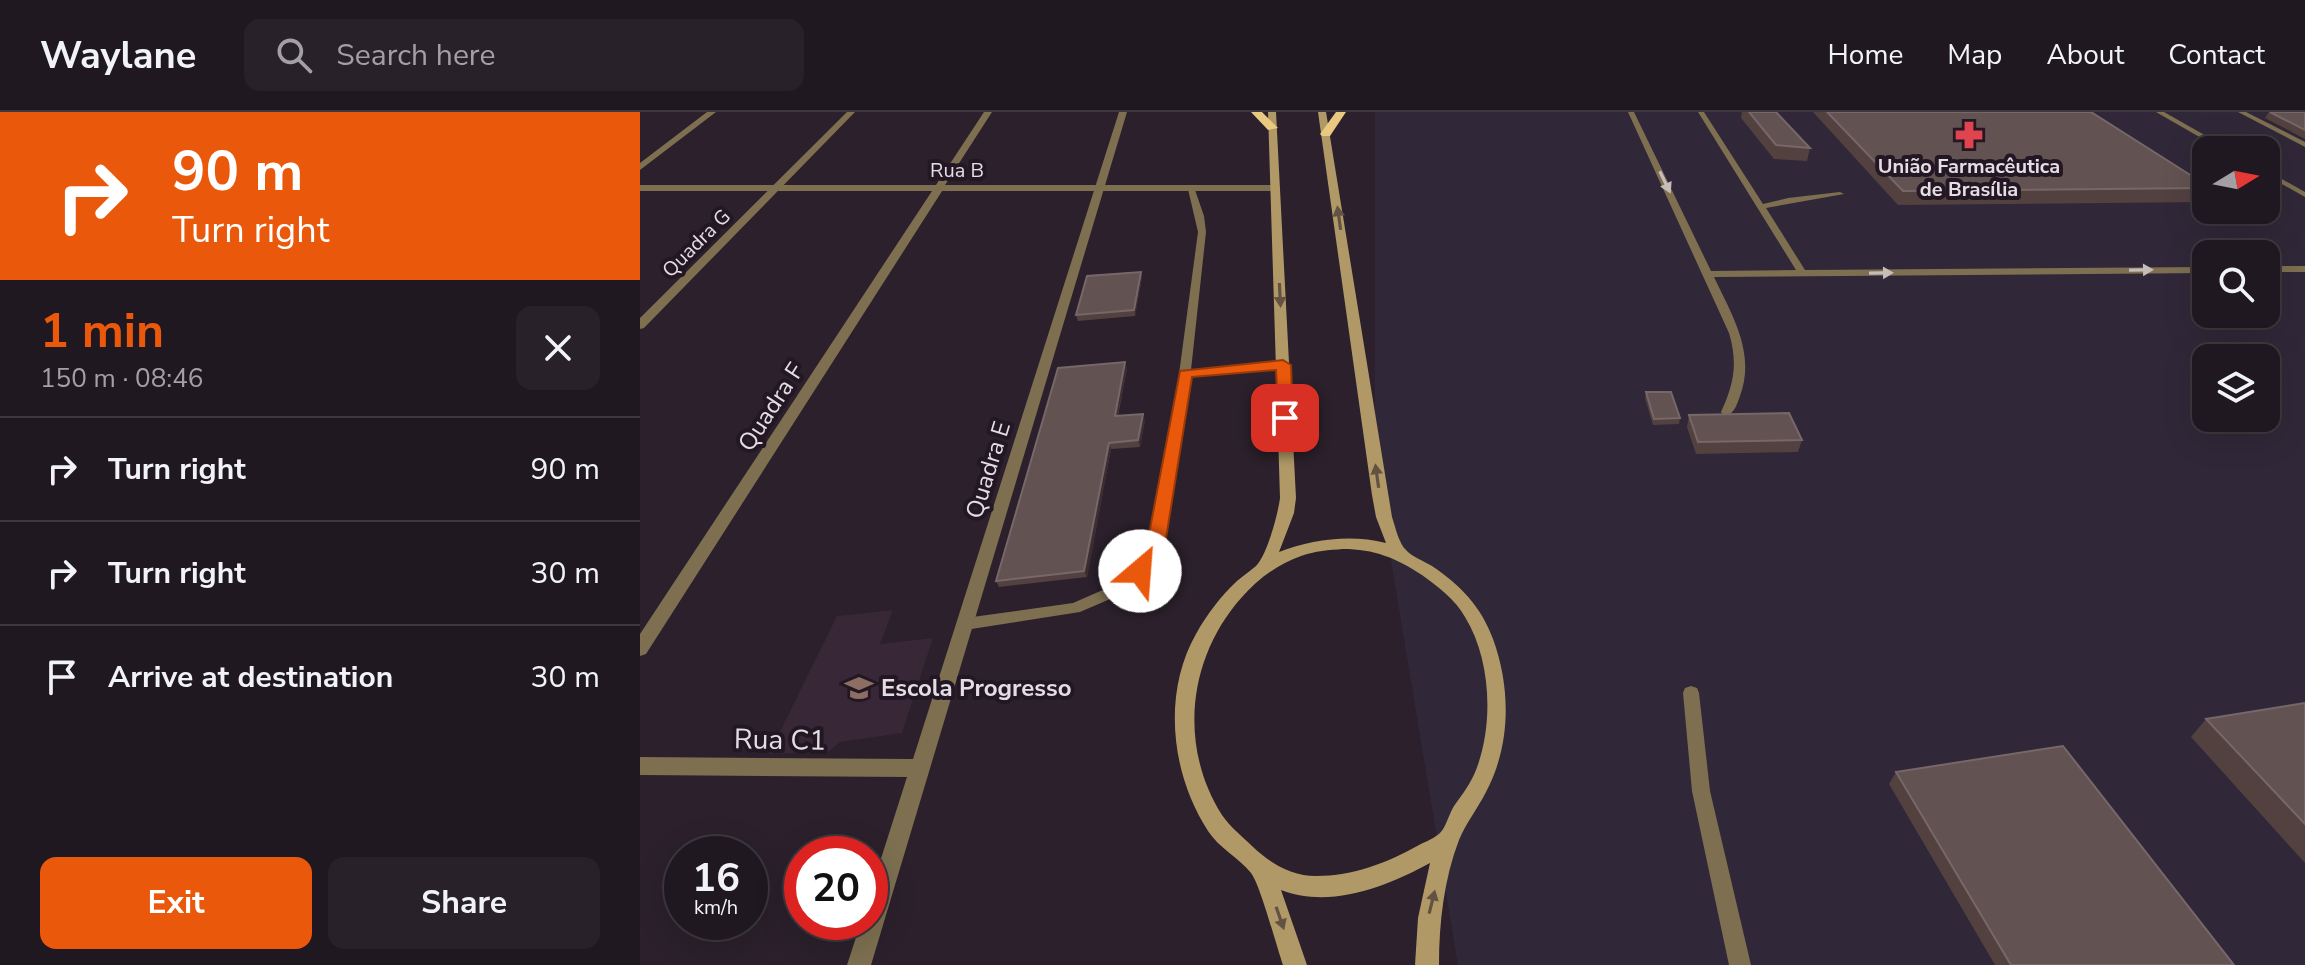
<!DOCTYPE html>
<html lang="en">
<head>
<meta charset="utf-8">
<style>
  :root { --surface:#201820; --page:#282129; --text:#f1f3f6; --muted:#a2a0a5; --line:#3d373e; --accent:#ea580c }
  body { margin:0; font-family:"Nunito Sans",sans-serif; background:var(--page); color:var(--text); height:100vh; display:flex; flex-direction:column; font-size:30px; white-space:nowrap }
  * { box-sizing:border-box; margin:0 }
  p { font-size:26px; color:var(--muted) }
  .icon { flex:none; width:44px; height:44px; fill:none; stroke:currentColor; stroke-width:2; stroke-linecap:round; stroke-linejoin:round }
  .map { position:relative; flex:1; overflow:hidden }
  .side { display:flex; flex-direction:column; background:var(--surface); width:640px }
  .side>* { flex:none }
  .guide { background:#ea580c; color:#fff; overflow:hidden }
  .needle { width:52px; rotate:80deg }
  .buttons { position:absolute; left:1552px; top:24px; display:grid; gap:16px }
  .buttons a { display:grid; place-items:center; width:88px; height:88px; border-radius:16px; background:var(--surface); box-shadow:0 8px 32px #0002,0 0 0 2px var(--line); font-size:40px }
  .speed { position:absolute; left:24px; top:724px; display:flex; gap:16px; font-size:40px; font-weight:700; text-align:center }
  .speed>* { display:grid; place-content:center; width:104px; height:104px; border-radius:50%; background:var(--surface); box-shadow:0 8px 32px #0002,0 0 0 2px var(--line); line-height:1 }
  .speed small { font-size:20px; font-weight:400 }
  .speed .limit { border:12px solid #d22; background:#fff; color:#111 }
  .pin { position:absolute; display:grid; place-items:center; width:68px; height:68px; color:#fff; margin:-34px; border-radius:16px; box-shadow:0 4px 12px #0006 }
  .me { position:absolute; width:88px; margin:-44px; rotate:27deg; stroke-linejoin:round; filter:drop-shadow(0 0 6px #0008) }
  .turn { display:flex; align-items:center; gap:28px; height:168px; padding:0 40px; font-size:36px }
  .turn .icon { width:104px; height:104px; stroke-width:2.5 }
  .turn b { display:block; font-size:56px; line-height:68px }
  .round { display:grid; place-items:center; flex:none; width:84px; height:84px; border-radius:16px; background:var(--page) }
  .head { display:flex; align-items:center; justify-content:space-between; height:136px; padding:0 40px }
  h1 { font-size:48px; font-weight:700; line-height:60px; color:var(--accent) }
  .cta { display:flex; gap:16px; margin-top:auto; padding:16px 40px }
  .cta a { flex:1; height:92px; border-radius:16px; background:var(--accent); color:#fff; font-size:32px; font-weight:700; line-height:92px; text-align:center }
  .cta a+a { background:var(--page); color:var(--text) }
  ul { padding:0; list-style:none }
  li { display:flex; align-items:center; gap:24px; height:104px; padding:0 40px; border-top:2px solid var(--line) }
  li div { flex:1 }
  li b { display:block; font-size:30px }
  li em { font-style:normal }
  header { display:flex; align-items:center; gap:48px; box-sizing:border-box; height:112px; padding:0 40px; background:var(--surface); border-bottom:2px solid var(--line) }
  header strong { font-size:38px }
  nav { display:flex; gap:44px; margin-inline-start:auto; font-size:28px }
  .search { width:560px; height:72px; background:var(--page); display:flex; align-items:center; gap:20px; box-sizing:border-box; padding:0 28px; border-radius:16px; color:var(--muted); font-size:30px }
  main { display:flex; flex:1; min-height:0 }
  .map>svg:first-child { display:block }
</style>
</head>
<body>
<header>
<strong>Waylane</strong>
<div class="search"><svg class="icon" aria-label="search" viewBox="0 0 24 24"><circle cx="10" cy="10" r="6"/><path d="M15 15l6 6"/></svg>Search here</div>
<nav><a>Home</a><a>Map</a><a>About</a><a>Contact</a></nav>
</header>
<main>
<section class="side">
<div class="guide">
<div class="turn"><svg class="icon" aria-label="right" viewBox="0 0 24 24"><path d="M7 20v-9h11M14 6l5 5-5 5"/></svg><div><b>90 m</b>Turn right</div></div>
</div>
<div class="head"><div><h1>1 min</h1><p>150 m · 08:46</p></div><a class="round"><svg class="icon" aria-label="close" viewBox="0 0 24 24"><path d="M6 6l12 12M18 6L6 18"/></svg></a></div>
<ul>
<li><svg class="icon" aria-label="right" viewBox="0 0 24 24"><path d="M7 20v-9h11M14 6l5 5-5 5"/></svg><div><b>Turn right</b></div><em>90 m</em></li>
<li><svg class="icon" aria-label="right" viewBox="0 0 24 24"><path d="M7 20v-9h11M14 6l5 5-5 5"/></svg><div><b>Turn right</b></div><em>30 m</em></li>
<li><svg class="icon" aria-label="arrive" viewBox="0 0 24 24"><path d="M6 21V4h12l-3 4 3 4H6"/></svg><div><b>Arrive at destination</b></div><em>30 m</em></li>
</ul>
<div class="cta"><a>Exit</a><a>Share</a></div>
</section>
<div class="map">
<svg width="1665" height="853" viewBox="0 0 1665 853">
  <rect width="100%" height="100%" fill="#2b202b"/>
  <path fill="#372737" d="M253,498l-13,34 53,-6 -31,95 -62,9 -12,10 -59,2 68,-138z"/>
  <path fill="#302838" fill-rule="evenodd" d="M735,0h930v853h-847l-83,-501zM1566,38h60v60h-60zM1566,142h60v60h-60zM1566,246h60v60h-60z"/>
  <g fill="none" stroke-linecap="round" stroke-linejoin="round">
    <path fill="#7d6f50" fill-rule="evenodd" d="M988,0h6l77,159 85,-1 -98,-158h6l59,92 25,-6 52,-6 4,2 -78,14 39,62 401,-3v6l-492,4c18,38 42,76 26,119 -3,8 -5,16 -13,20l-4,-1 -2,-3c13,-28 17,-49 8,-79z
      M1516,0h8l67,38h-9z
      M1598,0h8l59,30v5z
      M1626,58l39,22v5l-39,-22z
      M547,73l7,2 10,29 2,16 -15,138 92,-8 6,3 -6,3 -93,9 -31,183 -28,30 -51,22 -115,18 -5,-2 -3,-4 3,-4 5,-2 108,-15 48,-21 26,-27 32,-181 19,-142z
      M1626,154h39v6h-39z
      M1051,574l6,2 2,5 11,98 41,174h-22l-37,-174 -9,-98 2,-5z"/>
    <path fill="#7d6f50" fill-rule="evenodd" d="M67,0h9l-76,58v-7z
      M207,0h8l-211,216 -4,1v-11z
      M479,0h8l-256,853h-24l14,-43h9v-29l37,-116 -267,-2v-18l273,2z
      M299,73l5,3 -298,466 -6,2v-22l294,-446z"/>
    <path fill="#7d6f50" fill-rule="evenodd" d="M344,0h8l-47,73h330l5,3 -5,3h-635v-6h296z"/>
    <path fill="#b09967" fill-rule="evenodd" d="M628,0h8l20,386 -2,15 -15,39c34,-13 72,-18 107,-9l-10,-26 -4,-22 -54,-383h8l66,405c3,9 7,27 14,33 6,7 18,11 26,16 28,19 49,40 61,73 18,49 18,106 -7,153 -8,16 -20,31 -27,48 -15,39 -20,83 -20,125h-24l3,-47 12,-55c-44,24 -100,46 -149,27l26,75h-24c-6,-17 -23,-81 -32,-92 -12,-15 -32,-25 -43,-42 -37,-57 -46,-137 -12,-197 11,-20 25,-38 41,-53 6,-5 13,-10 19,-15 11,-11 22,-52 24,-68zM703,437c31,0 53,9 79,26 16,12 33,24 43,42 26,42 29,107 11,153 -5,13 -14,25 -22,36 -5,8 -8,21 -14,27 -5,5 -15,9 -21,12 -32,18 -66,31 -103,31 -26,0 -46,-13 -64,-30 -10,-10 -22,-19 -30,-31 -44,-69 -34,-158 20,-218 16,-18 36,-33 59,-41 14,-5 28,-6 42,-7z"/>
    <path fill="#e9c980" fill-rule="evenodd" d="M611,0h11l16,16 -10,2z
      M696,0h10l-16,24h-8l-2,-2z"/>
  </g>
  <path fill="#534140" d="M1102,0h34l34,36 -3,13 -33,-2 -33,-41z
    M1173,0h278l115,73v13l-2,4 -306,3z
    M1629,0h36v27l-40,-21z
    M501,160l1,5 -7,39 -57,5 -2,-6z
    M487,256l-9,48 27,4 -5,27 -29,2 -24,128 -88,10 -3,-6z
    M1006,280l34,26 -1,6 -26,1 -8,-27z
    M1049,303l113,25 -4,12 -102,2 -9,-27z
    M1665,591v160l-114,-126 15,-18z
    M1256,660l338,193h-239l-106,-181z"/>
  <path fill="#3c2d30" d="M501,160l1,5 -7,39 -1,-6z
    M485,250l2,6 -11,54 -1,-6z
    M503,302l2,6 -5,27 -2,-7z
    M469,331l2,6 -24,128 -3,-6z"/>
  <path fill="#635252" stroke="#776769" stroke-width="2" d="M1109,0h27l34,36 -34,-3z
    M1187,0h264l115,73v3l-303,3z
    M1630,0h35v18z
    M501,160l-7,38 -58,5 11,-39z
    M485,250l-10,54 28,-2 -5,26 -29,3 -25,128 -88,10 62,-213z
    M1006,280h25l9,26 -26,1z
    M1149,301l13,27 -104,2 -9,-27z
    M1665,591v121l-99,-105z
    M1423,634l171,219h-223l-115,-193z"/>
  <defs><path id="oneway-solid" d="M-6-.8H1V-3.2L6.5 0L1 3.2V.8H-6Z" transform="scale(2)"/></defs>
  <g fill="#c6bcb8">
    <use href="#oneway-solid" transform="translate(1025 70) rotate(64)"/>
    <use href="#oneway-solid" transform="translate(1501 158) rotate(-1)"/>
    <use href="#oneway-solid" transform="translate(1241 161) rotate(-1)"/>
  </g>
  <g fill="#625241">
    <use href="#oneway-solid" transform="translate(699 106) rotate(-98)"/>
    <use href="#oneway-solid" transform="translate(640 183) rotate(87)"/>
    <use href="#oneway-solid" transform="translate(737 364) rotate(-98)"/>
    <use href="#oneway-solid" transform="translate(792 790) rotate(-76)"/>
    <use href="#oneway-solid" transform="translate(640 806) rotate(71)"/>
  </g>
  <path fill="#ea580c" stroke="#983908" stroke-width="2" d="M643,248l8,5 2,53 -8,5 -7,-5 -2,-48 -84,7 -29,180 -17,19h-13l-3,-5 15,-16 35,-184z"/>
  <defs>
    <symbol id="pharmacy-bare" viewBox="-9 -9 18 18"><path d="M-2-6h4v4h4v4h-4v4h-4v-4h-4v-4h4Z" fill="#e0444e" stroke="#221722" stroke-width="2.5" paint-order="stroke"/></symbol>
    <symbol id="school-bare" viewBox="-9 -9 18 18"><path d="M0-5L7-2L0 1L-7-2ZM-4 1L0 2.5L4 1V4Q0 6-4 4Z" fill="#8d6e63" stroke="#221722" stroke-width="2.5" paint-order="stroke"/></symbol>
  </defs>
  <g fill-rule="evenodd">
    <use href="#pharmacy-bare" x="1309" y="3" width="40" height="40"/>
    <use href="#school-bare" x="199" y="556" width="40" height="40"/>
  </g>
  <g text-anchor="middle" stroke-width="8" stroke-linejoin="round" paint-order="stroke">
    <g font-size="20" font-weight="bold" fill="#e5dde5" stroke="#221722">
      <text x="1329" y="61">União Farmacêutica<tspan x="1329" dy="23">de Brasília</tspan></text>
    </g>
    <g font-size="20" fill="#e5dde5" stroke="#221722">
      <text x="317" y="65">Rua B</text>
      <text transform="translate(56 131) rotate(-45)" y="7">Quadra G</text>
    </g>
    <g font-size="24" fill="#e5dde5" stroke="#221722">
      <text transform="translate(131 295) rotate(-57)" y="8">Quadra F</text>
      <text transform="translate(348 358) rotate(-73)" y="8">Quadra E</text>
    </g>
    <g font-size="24" font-weight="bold" fill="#e5dde5" stroke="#221722" text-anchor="start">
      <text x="241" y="584">Escola Progresso</text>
    </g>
    <g font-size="28" fill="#e5dde5" stroke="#221722">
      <text transform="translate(140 627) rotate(1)" y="10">Rua C1</text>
    </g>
  </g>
</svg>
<div class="buttons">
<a><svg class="needle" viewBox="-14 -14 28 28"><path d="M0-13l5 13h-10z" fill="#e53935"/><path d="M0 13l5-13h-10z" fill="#a2a0a5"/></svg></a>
<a><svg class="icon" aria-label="search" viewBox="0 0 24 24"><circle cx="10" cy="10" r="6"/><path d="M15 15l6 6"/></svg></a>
<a><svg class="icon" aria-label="layers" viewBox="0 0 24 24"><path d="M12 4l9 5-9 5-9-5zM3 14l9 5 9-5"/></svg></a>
</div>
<div class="speed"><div>16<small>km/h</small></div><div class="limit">20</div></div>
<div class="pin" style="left:645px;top:306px;background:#d93025"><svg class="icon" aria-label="arrive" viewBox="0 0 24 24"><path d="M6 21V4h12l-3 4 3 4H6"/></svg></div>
<svg class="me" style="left:500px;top:459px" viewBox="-20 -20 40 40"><circle r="19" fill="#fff"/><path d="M0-13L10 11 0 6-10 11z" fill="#ea580c"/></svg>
</div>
</main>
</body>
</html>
